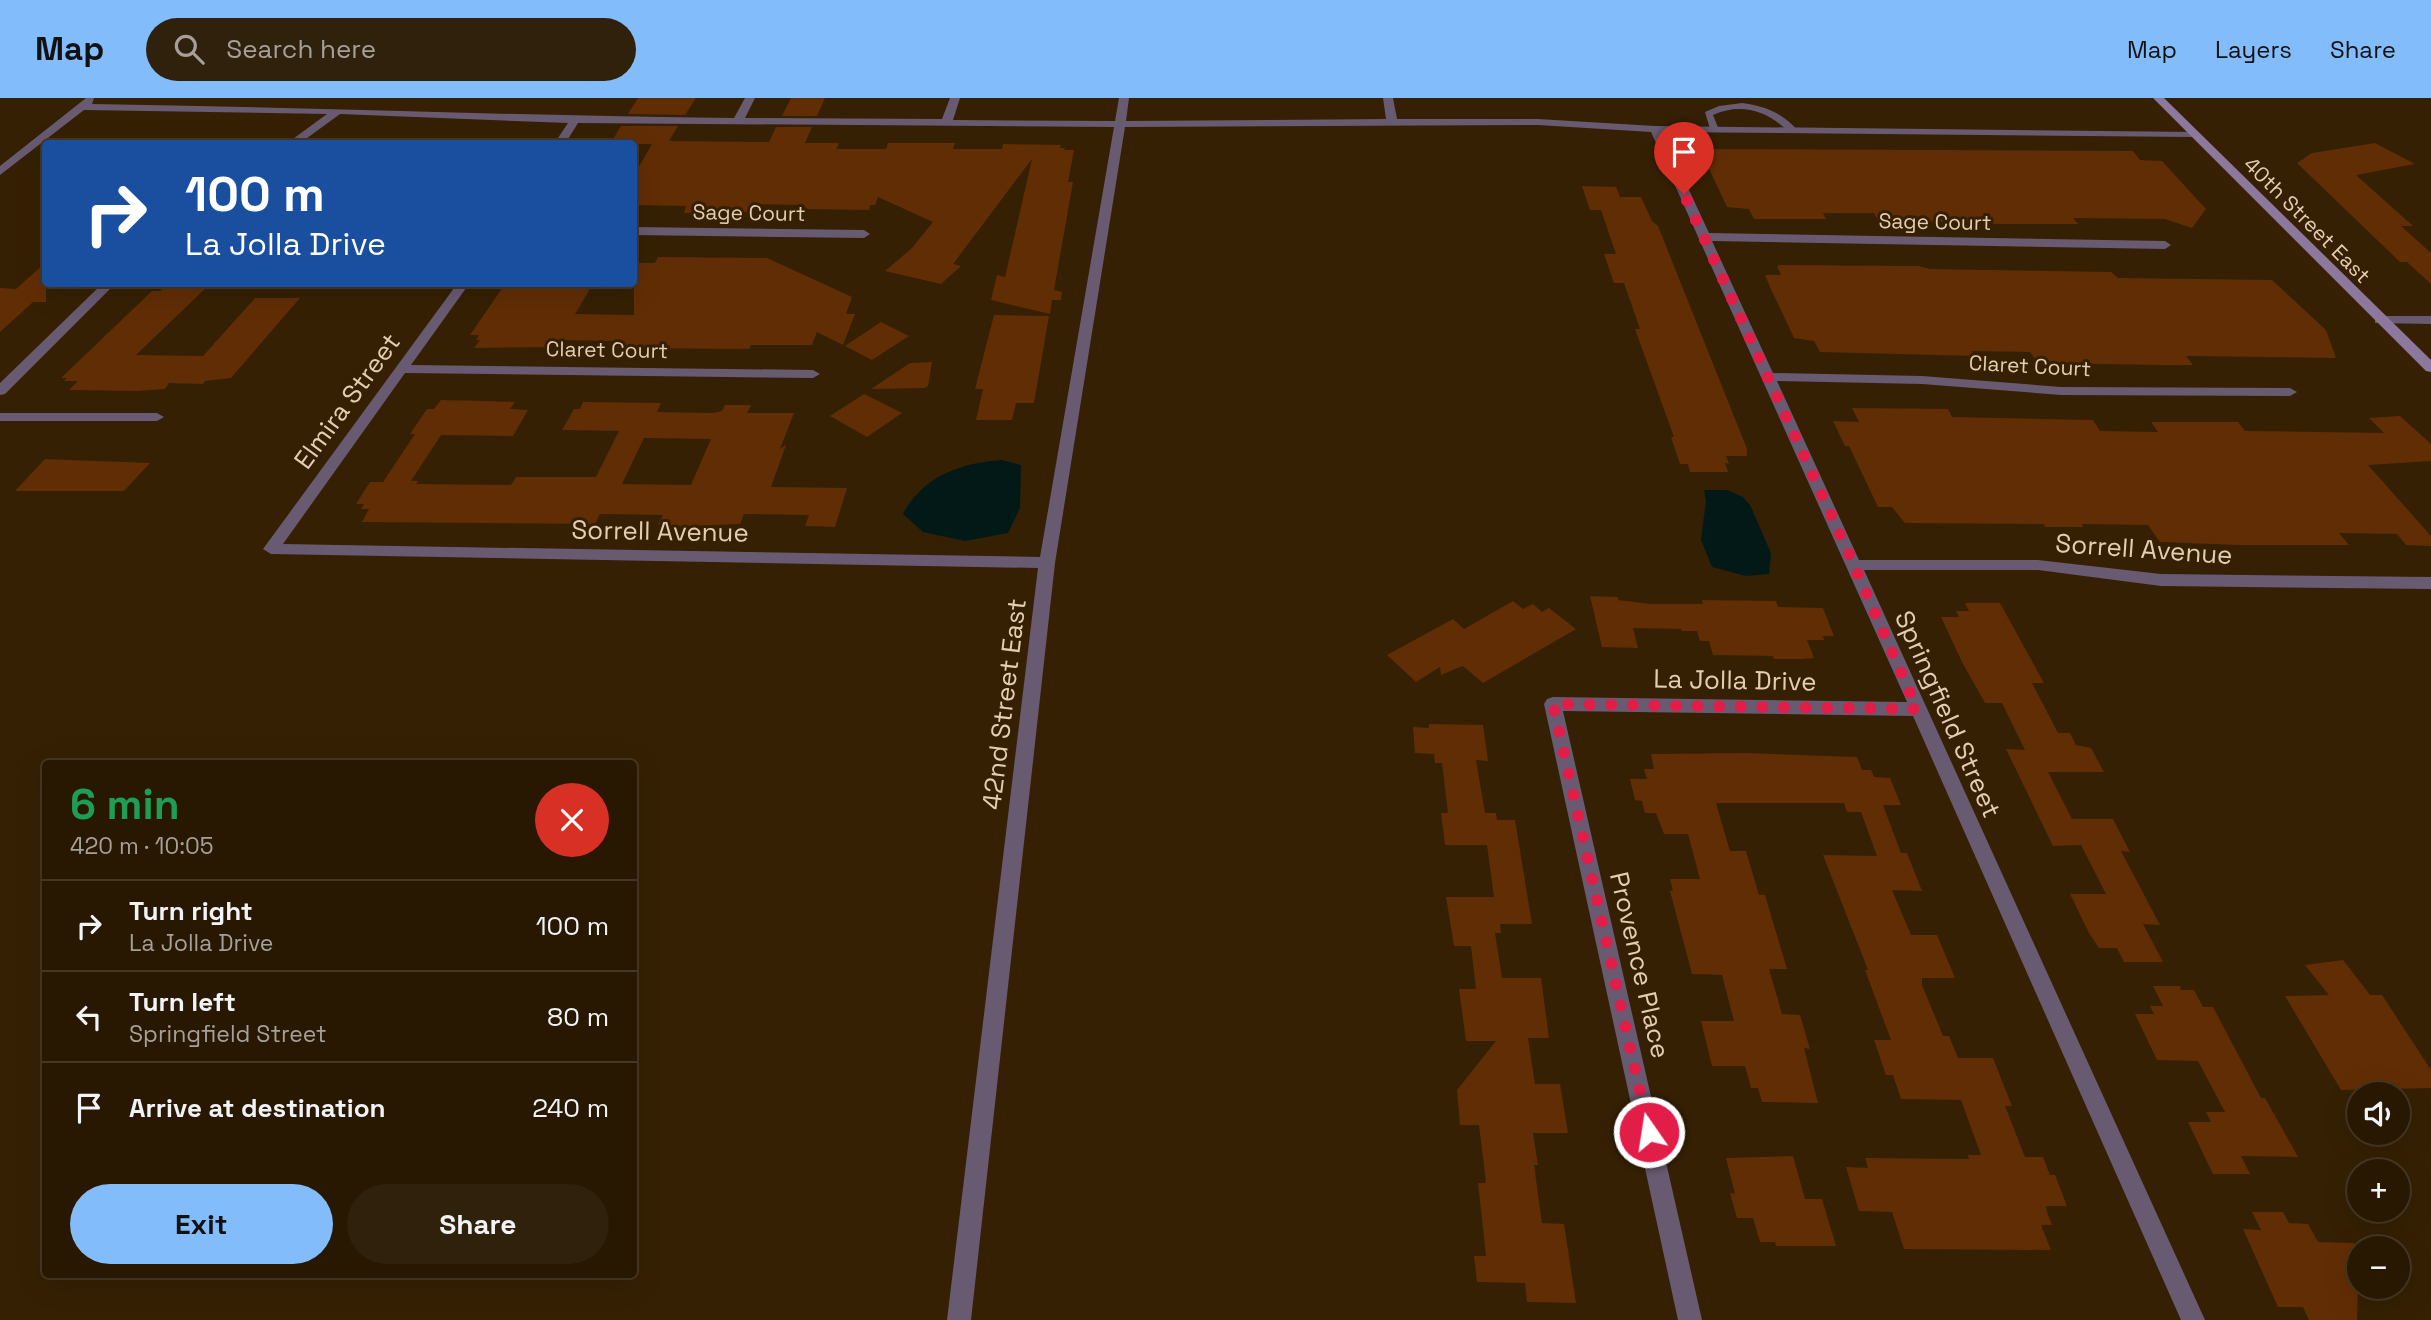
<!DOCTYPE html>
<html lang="en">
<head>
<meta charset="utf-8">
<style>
  :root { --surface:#281802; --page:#30210c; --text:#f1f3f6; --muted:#a5a099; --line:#443724; --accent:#82bcfa }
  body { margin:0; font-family:"Space Grotesk",sans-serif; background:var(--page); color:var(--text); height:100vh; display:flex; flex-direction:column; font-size:26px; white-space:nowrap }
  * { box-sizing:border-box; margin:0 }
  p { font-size:23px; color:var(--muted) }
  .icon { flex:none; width:38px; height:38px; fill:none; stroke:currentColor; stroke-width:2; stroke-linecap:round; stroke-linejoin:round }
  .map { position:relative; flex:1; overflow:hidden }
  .details { position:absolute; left:42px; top:662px; width:595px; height:518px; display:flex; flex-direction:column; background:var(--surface); border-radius:7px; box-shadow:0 7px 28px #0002,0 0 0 2px var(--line) }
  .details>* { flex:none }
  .guide { position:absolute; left:42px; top:42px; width:595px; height:147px; border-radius:7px; box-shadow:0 7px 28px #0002,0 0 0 2px var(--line); background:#1a4fa0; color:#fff; overflow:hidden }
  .buttons { position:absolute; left:2347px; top:984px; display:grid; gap:14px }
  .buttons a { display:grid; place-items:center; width:63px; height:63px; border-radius:50%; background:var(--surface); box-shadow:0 7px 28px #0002,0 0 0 2px var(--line); font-size:35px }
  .pin { position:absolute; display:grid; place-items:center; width:60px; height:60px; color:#fff; margin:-72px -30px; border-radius:50% 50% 50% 0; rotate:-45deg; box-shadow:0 0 7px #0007 }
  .pin .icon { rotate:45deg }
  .me { position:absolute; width:77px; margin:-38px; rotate:347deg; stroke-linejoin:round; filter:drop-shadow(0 0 5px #0008) }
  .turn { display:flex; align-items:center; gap:24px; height:147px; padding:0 28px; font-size:32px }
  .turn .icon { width:91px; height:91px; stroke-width:2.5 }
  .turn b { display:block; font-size:49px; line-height:60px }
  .round { display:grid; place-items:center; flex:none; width:74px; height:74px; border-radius:37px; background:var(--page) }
  .head { display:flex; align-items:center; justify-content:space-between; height:119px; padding:0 28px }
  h1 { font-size:42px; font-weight:700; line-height:52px; color:#1e9e55 }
  .action { display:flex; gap:14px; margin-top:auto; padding:14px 28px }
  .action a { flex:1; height:80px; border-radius:42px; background:var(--accent); color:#111; font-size:28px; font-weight:700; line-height:80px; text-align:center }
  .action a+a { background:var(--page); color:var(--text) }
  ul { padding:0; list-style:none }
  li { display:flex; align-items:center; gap:21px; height:91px; padding:0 28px; border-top:2px solid var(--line) }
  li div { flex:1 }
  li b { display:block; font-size:26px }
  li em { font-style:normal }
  header { display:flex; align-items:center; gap:42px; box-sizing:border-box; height:98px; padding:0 35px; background:var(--accent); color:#111 }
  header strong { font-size:33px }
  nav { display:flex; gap:38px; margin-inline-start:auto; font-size:24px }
  .search { width:490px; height:63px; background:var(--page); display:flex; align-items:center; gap:18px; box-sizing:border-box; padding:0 24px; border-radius:38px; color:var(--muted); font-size:26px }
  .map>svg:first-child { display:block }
</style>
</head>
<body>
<header>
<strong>Map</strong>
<div class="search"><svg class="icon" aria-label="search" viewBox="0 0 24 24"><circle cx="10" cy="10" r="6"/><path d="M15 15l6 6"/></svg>Search here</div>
<nav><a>Map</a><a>Layers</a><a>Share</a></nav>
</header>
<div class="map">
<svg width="2431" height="1222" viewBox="0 0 2431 1222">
  <rect width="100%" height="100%" fill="#352003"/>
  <path fill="#021918" d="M1002,362l19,5 -1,43 -12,25 -43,8 -42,-9 -20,-18c20,-38 58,-51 99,-54z
    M1704,392h23l16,7 7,8 21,48 -2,21 -23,2 -34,-9 -11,-27 5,-39z"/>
  <path fill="#612d05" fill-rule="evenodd" d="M638,0h58l-11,17 -57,-1z
    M791,0h34l-8,18h-35z
    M621,28h57l-9,15 100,1 7,-15h36l-7,16h34l-3,6h50l2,-6h67l-2,6h49l1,-5 58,1 -1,3h5l-1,2h10l-6,32h5l-19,108 8,2 -1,8h-9l-2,14 -59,-14 6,-25 8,2 27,-118 -79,105 8,2 -20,18 -56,-13 27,-23 21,-26 -55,-25 -3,8h-5l-1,5 -62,-1 -3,-4 -51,-1 -4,8 -65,1 2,-7 -52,-1v-30l18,-31h-42z
    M2375,45l40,21 -59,11 57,51h-12l30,27v31l-24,-22h-7l-103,-99 15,-10z
    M1709,51l424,2 7,9 22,1 44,48 -14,19 -27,-9 -92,-1 5,6h-78l-112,-4 -11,-1 -3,-6h-51l3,6h-72l-5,-10 -22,-2 -23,-49 -1,-4h8z
    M1582,88l34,1 4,10h21l11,24 6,5 89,223v7h-21l3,8 -4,-1 3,9h-38l-2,-8h-8l-9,-27h3l-39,-108h5l-16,-46h-10l-10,-29h12l-15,-44h-11z
    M658,159l109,1 85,39 -6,17h9l-12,31 -26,-13 -5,13h-61l-2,4 -140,-1 4,-7 -55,-1 -6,1 -3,6 -75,1 6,-8h-4l3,-5h-9l35,-51h88l-18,30 59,1v-52h21z
    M46,164v40h-13l-33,30v-44l16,1z
    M1780,167l138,1 12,3 181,3 7,6 154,2 54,50 10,28 -150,-2 7,9h-32l-123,-2 -8,-11 -58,-1 3,5 -155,-4 -6,-11 -20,-3 -24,-51 -5,-12h16l-4,-9z
    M168,186h42l-74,71 67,1 52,-58h45l-69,80 -26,3 -2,3 -34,-1 -4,6 -27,2 -69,-1 9,-9h-14l3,-3h-6l91,-87h8z
    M994,217l55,1 -15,87h-18l-4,17h-36l7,-31h-8z
    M881,224l28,14 -37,24 -27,-14z
    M932,264l-4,24 -3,2 -54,1 39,-26z
    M864,296l38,19 -35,24 -37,-21z
    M441,302l74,2 -5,7 18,1 -15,26 -72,-1 -30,46h7l-2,3 95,1 5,-8h80l23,-46 -57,-1 12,-21h6l3,-7 78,1 -4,9 56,1 9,-2 3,-6h26l-4,8h47l-14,36 6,-4 -15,42 76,1 -12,39 -30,-1 4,-11 -65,-1 -4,10 -52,2 -30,-1 5,-10 -63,-1 -5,10 -233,-2 7,-13h-8l3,-5h-8l14,-22h13l32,-48h-5l17,-25h7zM644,340l67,1 -20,46 -69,-1z
    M1852,310l96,1 4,8 141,3 7,11 58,1 -7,-10h87l7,9 139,2 -15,-15 31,-2 31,28v17l-63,4 63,71v10l-25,-1 -9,-11 -58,-1 10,12h-110l-79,-3 -12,-17 -66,-1 1,3h-38l-1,-3 -139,-1 -13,-16h-14l-29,-61h-4l-12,-25 26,1z
    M45,361l105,4 -26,28h-109z
    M1590,498l28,1v3l32,4h53l-1,-4 74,1 2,6 45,1 11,28h-11l1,4h-17l7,18 -12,1h-28l-1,-3 -60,-1 -4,-14h-9l-3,-10h-15l-1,-2 -48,-1 5,20 -36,-1z
    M1513,503l10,8 10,-5 9,8 7,-4 27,21 -93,54 -20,-17 -22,9 -1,-8 -24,15 -29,-27 66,-36 11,10z
    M1965,505h35l44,80h-12l26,50h12l6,12 15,3 13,24h-56l24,47h41l17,33 -9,-1 39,74 -17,-1 20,38h-39l-7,-14h-18l-10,-15 -19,-39h36l-25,-49 -28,1 -47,-97 19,1 -23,-47h-17l-23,-41 -21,-45h18l-3,-6h13z
    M1429,626l54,1 5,36 -12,-1 9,53h11l1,7h18l17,104h-32l1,9h-6l7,45h39l8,60h-21l7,46h25l8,49h-35l5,32h-4l8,58 22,1 12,79 -49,-1 -2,-19 -48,-1 -3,-26h12l-8,-73h8l-7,-58h-19l-3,-35 39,-49h-30l-7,-52h17l-5,-43h-17l-8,-49h48l-7,-52h-42l-4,-32h7l-6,-50h-7l-1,-9 -19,-1 -2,-26 16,1z
    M1745,655l112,4 5,13h9l3,7 16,1 11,27h-18l18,48h6l15,38 -30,-1 19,45h26l18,43h-33v7l21,51h6l9,22h35l19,48h-7l20,51h18l7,18h5l12,31h-22l7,19h-11l10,25 -147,-1 -12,-37 -33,-1 -13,-44 22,1 -3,-10 104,1 -1,-4h13l-20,-55 -60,-1 -8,-24h-7l-12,-35h17l-26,-70h3l-45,-115 54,1 -16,-44h-14l-3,-9h-128l14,48h16l13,44h6l22,74h-18l13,45 18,1 10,34 -6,-1 14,55 -56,-1 -4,-14h-7l-6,-22h-33l-11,-45h33l-12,-46 -30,-1 -22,-83h3l-3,-12h30l-12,-45h-24l-8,-21h-11l-3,-12 -7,-1 -5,-21h17l-3,-10h10l-3,-15z
    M2343,862l27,35h12l49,75v18l-90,2 -56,-94 44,-1 -24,-30z
    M2153,888h27l1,4h13l9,17h10l48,91h4l33,59 -57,-1 9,18h-37l-25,-52h23l-5,-10h19l-27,-51 -41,-1 -22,-46h19l-4,-8h13z
    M1793,1058l12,43h17l14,47h-60l-1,-4h-15l-7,-24h-16l-7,-25 5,1 -9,-36z
    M2252,1114h31l6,11 19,1 10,18 36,1 5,9 -2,68h-48l-6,-13h-25l-35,-78 18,1z"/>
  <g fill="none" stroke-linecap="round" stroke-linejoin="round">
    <path fill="#685a71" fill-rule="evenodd" d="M1742,5c23,3 41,10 56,28l-8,2c-22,-22 -48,-31 -77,-18l6,15 -8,2 -6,-20 14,-6z"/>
    <path fill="#685a71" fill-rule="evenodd" d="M86,0h8l-2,6c214,3 428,12 642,14l11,-20h10l-10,20 197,1 8,-21h10l-7,22 162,1 4,-23h10l-3,23 260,-2 -3,-21h10l4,21h141l117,7 541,6v4l-4,1 -530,-5 47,101 456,8 6,4 -6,4 -453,-8 61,132 149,3 139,11 229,1 7,4 -7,4 -229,-1 -139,-11 -145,-3 82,179h179l123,14 270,3v12l-270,-3 -123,-16h-174l341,750h-24l-268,-604 -350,-5 139,609h-24l-134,-616 3,-5 6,-2 354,5 -256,-570 -113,-7 -413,2 -70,436 -84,757h-24l91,-752 -767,-14 -8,-5 194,-265h12l-58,81 402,5 7,4 -7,4 -408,-5 -122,171 757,13 74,-430 -536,-4 -13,21h-11l14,-21 -228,-9 -41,30h-13l41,-30 -243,-4 -84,65v-9z
      M634,129l230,3 6,4 -6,4 -230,-3z
      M102,186h13l-110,110 -5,1v-12z
      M2380,218h51v8l-56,-1v-6z
      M0,315h157l7,4 -7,4h-157z"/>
    <path fill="#8d779c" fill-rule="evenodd" d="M2153,0h11l267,262v12l-5,-1z"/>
  </g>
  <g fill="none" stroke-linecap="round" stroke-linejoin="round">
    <path stroke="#e11d48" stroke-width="12" stroke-dasharray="0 21.6" d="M1649,1034l-96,-428 364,5 -63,-144 -170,-371"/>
  </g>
  <g text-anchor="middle" stroke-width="6" stroke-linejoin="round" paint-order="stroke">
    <g font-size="21" fill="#e5cdb3" stroke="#352003">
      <text transform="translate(749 115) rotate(1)" y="7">Sage Court</text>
      <text transform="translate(2307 122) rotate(45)" y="7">40th Street East</text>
      <text transform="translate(1935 124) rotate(1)" y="7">Sage Court</text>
      <text transform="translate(607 252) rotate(1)" y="7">Claret Court</text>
      <text transform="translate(2030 268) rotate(3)" y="7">Claret Court</text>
    </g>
    <g font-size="26" fill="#e5cdb3" stroke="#352003">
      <text transform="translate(347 303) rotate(-54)" y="9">Elmira Street</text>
      <text transform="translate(660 433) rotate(1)" y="9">Sorrell Avenue</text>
      <text transform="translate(2144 451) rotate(4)" y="9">Sorrell Avenue</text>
      <text transform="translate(1735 582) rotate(1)" y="9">La Jolla Drive</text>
      <text transform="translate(1004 606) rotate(-83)" y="9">42nd Street East</text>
      <text transform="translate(1948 616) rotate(66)" y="9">Springfield Street</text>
      <text transform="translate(1640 867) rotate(77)" y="9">Provence Place</text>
    </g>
  </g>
</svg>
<div class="buttons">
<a><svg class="icon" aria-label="sound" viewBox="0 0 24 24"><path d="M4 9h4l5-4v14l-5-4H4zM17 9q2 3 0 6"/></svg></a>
<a>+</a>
<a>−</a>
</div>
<div class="pin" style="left:1684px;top:96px;background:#d93025"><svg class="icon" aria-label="arrive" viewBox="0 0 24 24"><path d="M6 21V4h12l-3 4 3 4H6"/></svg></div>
<svg class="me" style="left:1649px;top:1034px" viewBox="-20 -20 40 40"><circle r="17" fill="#e11d48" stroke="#fff" stroke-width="3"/><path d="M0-11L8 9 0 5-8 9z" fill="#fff"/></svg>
<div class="guide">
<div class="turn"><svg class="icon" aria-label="right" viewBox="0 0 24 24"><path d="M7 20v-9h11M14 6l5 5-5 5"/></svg><div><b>100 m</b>La Jolla Drive</div></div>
</div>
<section class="details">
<div class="head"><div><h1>6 min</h1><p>420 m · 10:05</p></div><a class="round" style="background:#d93025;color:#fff"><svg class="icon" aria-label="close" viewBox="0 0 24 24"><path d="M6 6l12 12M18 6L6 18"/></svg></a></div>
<ul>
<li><svg class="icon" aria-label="right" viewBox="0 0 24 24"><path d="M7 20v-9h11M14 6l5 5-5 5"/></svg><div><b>Turn right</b><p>La Jolla Drive</p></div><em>100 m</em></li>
<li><svg class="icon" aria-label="left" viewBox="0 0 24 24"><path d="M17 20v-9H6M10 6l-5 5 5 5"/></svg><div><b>Turn left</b><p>Springfield Street</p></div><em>80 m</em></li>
<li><svg class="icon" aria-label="arrive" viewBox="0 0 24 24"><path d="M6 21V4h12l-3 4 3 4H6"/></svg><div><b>Arrive at destination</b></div><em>240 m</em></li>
</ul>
<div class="action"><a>Exit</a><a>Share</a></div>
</section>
</div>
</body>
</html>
